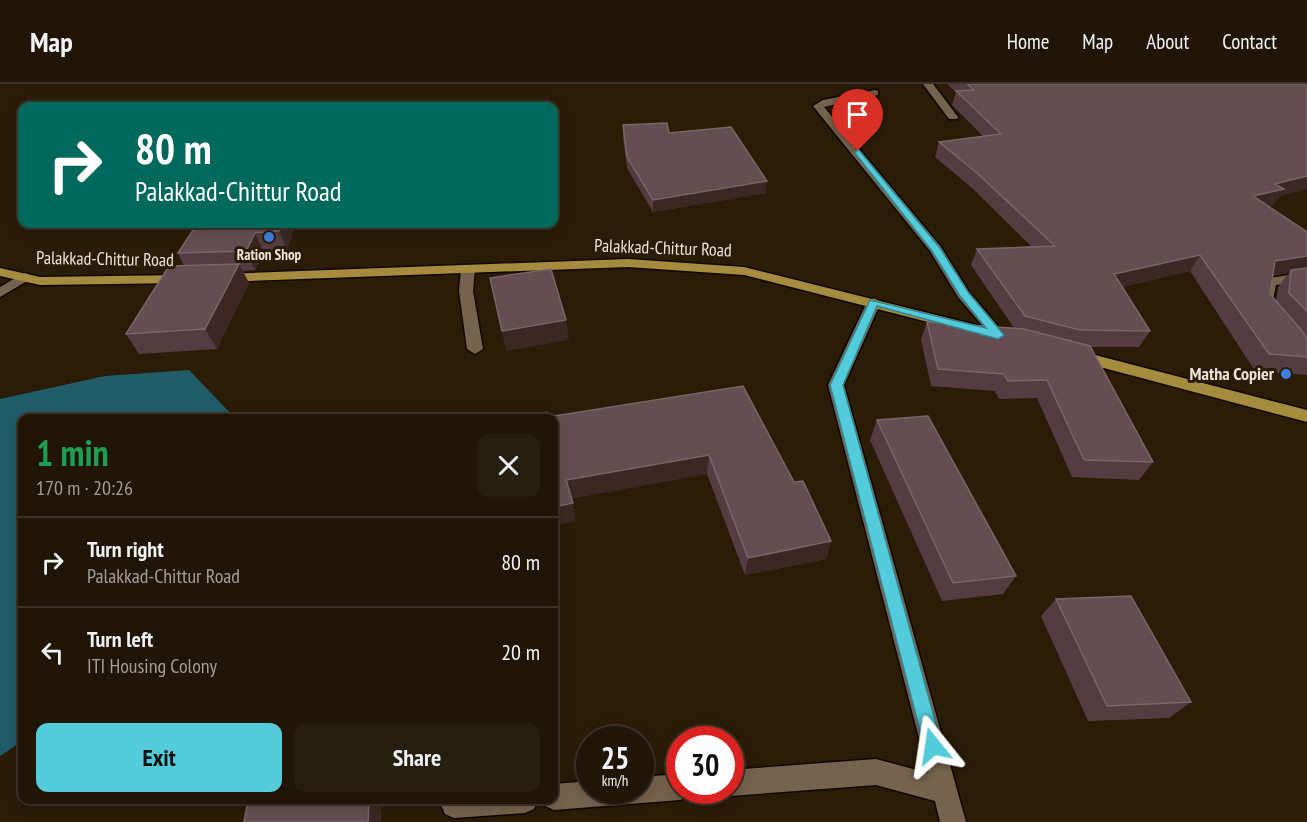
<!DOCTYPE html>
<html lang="en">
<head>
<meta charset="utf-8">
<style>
  :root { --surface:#201506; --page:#281e10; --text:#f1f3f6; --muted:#a29f9b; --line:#3d3428; --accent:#53cbdb }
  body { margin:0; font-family:"PT Sans Narrow",sans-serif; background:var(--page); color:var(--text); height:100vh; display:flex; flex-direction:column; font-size:22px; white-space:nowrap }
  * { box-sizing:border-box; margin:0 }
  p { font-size:20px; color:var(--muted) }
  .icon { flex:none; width:33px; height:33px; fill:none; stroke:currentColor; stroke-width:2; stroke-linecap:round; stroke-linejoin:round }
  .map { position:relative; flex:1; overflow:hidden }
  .drawer { position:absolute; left:18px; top:330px; width:540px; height:390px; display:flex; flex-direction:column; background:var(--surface); border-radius:12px; box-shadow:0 3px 15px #0003,0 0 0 2px var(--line) }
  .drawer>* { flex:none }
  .banner { position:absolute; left:18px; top:18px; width:540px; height:126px; border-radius:12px; box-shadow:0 3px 15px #0003,0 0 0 2px var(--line); background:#00695c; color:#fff; overflow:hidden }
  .speed { position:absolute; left:576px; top:642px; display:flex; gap:12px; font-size:30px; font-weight:700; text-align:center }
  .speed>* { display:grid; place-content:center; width:78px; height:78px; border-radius:50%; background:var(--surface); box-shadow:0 3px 15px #0003,0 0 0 2px var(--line); line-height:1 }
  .speed small { font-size:15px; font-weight:400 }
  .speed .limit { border:9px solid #d22; background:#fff; color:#111 }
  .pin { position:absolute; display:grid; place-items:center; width:51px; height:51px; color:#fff; margin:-62px -26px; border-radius:50% 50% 50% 0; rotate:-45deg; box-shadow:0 0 6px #0007 }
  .pin .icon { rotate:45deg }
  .me { position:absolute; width:66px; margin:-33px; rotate:345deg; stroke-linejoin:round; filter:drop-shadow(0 0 4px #0008) }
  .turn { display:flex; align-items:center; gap:21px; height:126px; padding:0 18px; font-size:27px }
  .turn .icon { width:78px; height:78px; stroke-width:2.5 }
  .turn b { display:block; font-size:42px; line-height:51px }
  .round { display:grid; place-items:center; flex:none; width:63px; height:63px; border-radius:12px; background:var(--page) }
  .overview { display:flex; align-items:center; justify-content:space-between; height:102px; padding:0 18px }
  h1 { font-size:36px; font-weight:700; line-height:45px; color:#1e9e55 }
  .action { display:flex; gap:12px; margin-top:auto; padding:12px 18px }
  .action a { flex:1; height:69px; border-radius:12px; background:var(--accent); color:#111; font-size:24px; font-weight:700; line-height:69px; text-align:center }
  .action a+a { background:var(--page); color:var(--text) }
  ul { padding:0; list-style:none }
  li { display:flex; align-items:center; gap:18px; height:90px; padding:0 18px; border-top:2px solid var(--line) }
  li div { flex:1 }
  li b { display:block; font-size:22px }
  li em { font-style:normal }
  header { display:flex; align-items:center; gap:36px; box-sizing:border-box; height:84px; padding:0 30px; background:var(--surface); border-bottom:2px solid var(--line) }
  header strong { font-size:28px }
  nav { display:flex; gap:33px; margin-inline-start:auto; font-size:21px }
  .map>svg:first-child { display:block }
</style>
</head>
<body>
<header>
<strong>Map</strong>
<nav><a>Home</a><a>Map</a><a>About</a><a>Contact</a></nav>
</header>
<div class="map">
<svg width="1307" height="738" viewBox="0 0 1307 738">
  <rect width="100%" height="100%" fill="#2b1c08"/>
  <path fill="#215d69" d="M189,286l46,48h-213v323l-22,15v-357l105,-23z"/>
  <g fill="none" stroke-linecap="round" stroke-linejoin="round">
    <defs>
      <path id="minor" d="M923,0h10l25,33 -1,2h-8z
        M875,6l3,1v4l-54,12 117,140 28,45 34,40 3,3 -3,3h-10l-35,-41 -28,-46 -117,-145 10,-6z
        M468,181l7,4 -2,22 10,58 -8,5 -8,-5 -8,-58 2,-22z
        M1307,188v8l-31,5 -4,21h-10l-2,-3 4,-24z
        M24,189l5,1v6l-29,17v-10z
        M874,214l7,4 -37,83 122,437h-26l-5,-21 -59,-16 -146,11 -10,-6h10v-20l146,-11 52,14 -100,-388 39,-83z
        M680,690v16h11l-2,6 -9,4 -126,10 -9,-4 -3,-6h12v-16l36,-3v9h50v-13z
        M443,716h95l-4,9 -9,4 -71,5 -9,-4 -4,-9z"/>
      <path id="major" d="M628,175l116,8 240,60 3,3 -8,5 -235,-60 -116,-8 -405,15 -7,-4 7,-4z
        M0,184l40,9 143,-2 7,4 -7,4 -143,2 -40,-9z
        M1076,266l231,60v12l-237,-63 -2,-4z"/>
    </defs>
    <use href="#minor" stroke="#130600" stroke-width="3"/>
    <use href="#major" stroke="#130600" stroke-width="3"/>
    <use href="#minor" fill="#76634e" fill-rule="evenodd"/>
    <use href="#major" fill="#a48b3d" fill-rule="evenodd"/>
  </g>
  <path fill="#553c42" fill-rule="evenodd" d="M947,0h360l-27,112 -7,9 -5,1 39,26v143h-1l-51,-4 -65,-100 -68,16 28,44 -11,16h-49l63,115 -14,18 -67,-3 -35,-79 -38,1 -4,-8 -64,-5 -10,-47 6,-17 87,6 -43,-63 6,-16 55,-2 -60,-59 -37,-31 4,-15 44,-6 -31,-31 4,-13zM1289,189l-11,14 -2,15 -6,-8 2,-18z
    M623,41l46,8 97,60 -113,19 -26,-44 -4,-32z
    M296,140l-9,26 -23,3 -9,17 -12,1 6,12 -32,66 -78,5 -13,-20 58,-68 -6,-13z
    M743,302l51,96 37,59 -5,18 -81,16 -38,-101 -136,24 4,23 -27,-104z
    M877,336l139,156 -13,18 -61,7 -72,-161z
    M1056,515l135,103 -22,16 -81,3 -47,-105z"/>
  <path fill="#3d2724" d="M1307,92v13l-27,7 -7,9 -30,7 10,-16 22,-12z
    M767,97l-1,12 -113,19v-12z
    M282,140h14l-9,26 -8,-19z
    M255,149l9,20 -9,17 -9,-19z
    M1200,171l-10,16 -86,20 10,-17z
    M1307,172v13l-16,1 -2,3 -27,4 13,-16z
    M239,180l10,19 -32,66 -12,-20z
    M566,236l3,20 -63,11 -4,-20z
    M709,371l-2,19 -138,25 -3,-19z
    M573,419l2,18 -21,5v-19z
    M831,457l-5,18 -81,16 3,-17z
    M369,716h12v22h-13z"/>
  <path fill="#654e52" stroke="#7a6567" stroke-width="1.5" d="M967,0h340v92l-32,8 9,5 -31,7 54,36v24l-32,5 -5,33 32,37 5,7v19l-38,-3 -69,-99 -86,19 36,57 -70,-1 -55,-14 -48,-67 78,-3 -78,-73 -38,-31 62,-8 -45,-43 18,-1z
    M667,39l2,10 62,-6 36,54 -114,19 -26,-43 -4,-32z
    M197,140h85l-3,7 -24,2 -9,18 -68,2z
    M239,180l-34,65 -79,5 43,-68z
    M1307,184v43l-18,-18 2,-23z
    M551,185l15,51 -64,11 -12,-53z
    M927,238l97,7 66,17 63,116 -69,-2 -37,-80 -39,1 -4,-7 -66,-5z
    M743,302l51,96 9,-1 28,60 -83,17 -39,-103 -143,25 7,23 -19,4v-89h-39l32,-6 1,5z
    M928,332l88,160 -63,7 -76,-163z
    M1131,512l60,106 -84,4 -51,-107z
    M248,716h121l-1,22h-124z"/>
  <path fill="#53cbdb" stroke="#36848e" stroke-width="1.5" d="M858,65l82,99 28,44 36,43 -6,4 -121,-33 -34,79 99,361 -2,7 -7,2 -7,-2 -2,-7 -94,-361 40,-85 116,28 -26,-32 -28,-45 -77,-98z"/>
  <g fill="#3f7fe0" stroke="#2b1c08" stroke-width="2">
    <circle cx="269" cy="153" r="6"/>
    <circle cx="1286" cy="290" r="6"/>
  </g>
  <g text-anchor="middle" stroke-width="6" stroke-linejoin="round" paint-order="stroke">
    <g font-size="15" font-weight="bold" fill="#eee3d7" stroke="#2b1c08">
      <text x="269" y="176">Ration Shop</text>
    </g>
    <g font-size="18" fill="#eee3d7" stroke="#2b1c08">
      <text transform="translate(663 164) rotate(2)" y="6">Palakkad-Chittur Road</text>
      <text transform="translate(105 175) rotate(1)" y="6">Palakkad-Chittur Road</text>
    </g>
    <g font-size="18" font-weight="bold" fill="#eee3d7" stroke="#2b1c08" text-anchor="end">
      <text x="1274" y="296">Matha Copier</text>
    </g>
  </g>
</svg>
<div class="speed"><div>25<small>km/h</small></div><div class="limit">30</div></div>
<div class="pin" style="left:858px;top:67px;background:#d93025"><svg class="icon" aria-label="arrive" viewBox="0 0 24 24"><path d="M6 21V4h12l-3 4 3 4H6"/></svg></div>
<svg class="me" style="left:933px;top:662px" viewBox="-20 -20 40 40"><path d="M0-17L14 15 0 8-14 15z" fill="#53cbdb" stroke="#fff" stroke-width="4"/></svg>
<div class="banner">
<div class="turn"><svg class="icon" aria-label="right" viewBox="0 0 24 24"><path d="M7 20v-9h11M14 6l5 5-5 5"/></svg><div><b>80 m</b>Palakkad-Chittur Road</div></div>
</div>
<section class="drawer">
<div class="overview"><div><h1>1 min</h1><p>170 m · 20:26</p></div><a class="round"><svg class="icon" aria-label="close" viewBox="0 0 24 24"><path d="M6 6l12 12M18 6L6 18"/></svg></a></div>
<ul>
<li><svg class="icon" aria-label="right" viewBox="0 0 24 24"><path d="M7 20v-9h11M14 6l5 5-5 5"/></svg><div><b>Turn right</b><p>Palakkad-Chittur Road</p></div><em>80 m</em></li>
<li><svg class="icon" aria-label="left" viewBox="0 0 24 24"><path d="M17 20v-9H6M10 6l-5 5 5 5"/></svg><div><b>Turn left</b><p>ITI Housing Colony</p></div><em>20 m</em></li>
</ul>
<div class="action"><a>Exit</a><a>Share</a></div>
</section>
</div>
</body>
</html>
